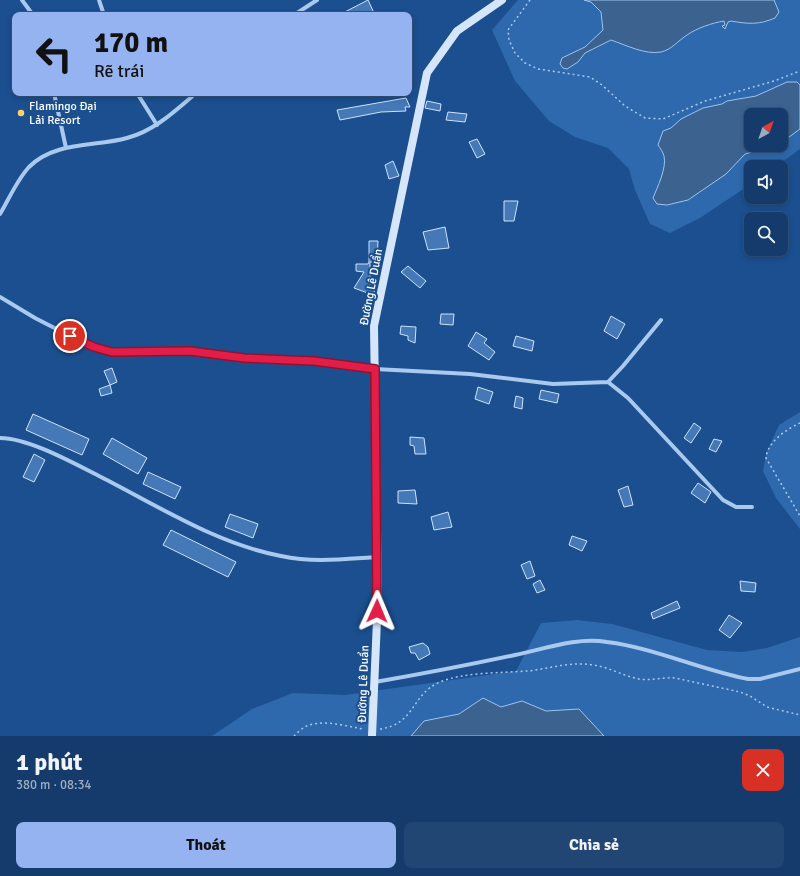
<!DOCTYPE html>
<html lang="vi">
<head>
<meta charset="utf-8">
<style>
  :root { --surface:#143b6b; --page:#214673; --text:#f1f3f6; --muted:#9dadc1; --line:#33557e; --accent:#95b2f1 }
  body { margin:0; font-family:Signika,sans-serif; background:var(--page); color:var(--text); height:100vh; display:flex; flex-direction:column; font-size:15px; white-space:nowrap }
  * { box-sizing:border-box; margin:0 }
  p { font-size:13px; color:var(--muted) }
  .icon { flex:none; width:22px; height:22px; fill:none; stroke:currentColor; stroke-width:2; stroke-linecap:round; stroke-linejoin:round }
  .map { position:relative; height:736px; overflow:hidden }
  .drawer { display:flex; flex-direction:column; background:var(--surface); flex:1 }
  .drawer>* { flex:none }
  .top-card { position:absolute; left:12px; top:12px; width:400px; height:84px; border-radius:8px; box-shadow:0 2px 6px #0003,0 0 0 1px var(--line); background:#95b2f1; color:#111; overflow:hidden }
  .needle { width:26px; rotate:40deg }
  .buttons { position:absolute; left:744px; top:108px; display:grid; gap:8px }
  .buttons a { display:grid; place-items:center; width:44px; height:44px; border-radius:8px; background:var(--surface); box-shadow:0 2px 6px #0003,0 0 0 1px var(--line); font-size:20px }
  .pin { position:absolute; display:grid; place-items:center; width:34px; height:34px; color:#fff; margin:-17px; border:2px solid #fff; border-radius:50%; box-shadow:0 1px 4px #0007 }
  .me { position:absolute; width:44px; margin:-22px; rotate:1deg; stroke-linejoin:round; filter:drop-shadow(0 0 3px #0008) }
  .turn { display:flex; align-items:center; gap:14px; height:84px; padding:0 16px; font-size:18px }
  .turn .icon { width:52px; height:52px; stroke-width:2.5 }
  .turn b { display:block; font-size:28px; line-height:34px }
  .round { display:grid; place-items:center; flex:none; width:42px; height:42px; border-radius:8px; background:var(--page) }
  .headline { display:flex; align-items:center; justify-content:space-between; height:68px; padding:0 16px }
  h1 { font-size:24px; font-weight:800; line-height:30px }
  .cta { display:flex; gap:8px; margin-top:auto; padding:8px 16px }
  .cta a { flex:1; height:46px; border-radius:8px; background:var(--accent); color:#111; font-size:16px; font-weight:800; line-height:46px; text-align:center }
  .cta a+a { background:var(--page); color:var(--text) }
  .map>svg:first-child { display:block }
</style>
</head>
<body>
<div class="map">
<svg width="800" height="736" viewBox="0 0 800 736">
  <rect width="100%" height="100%" fill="#1b4f8f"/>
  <path fill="#2e69ad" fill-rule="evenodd" d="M518,0h282v149l-25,18h-24v17l-51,34 -30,15 -20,-9 -15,-34 -6,-21 -21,-21 -33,-11 -26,-16 -34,-40 -23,-51zM751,115h30v30h-30z
    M800,412v117l-24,-31 -13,-27 3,-17 13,-29z
    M577,620l35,4 95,26 35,2 25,-4 33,-11v99h-588l40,-27 41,-16 52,2 171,-24 25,-48z"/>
  <path fill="#3c6290" stroke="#9cc4f0" d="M584,0h190l5,12 -4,6c-16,7 -27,6 -44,3l-3,1 -3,7 -3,-3 3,-1 -1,-4c-12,2 -27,7 -37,14 -8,5 -16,15 -26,17 -16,3 -35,-7 -50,-12l-26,13 -7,9 -11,7 -4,-1 -3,-4 2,-6 23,-11 18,-17 -2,-18 -10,-10z
    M787,82h10l3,3v44l-19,14v-28h-30v30h26l-32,9 -19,20 -38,26 -21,5 -10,-1 -4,-6c4,-10 14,-30 11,-42 -1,-4 -4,-8 -6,-11l5,-14 8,-3 10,-9 22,-11 19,-4 5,-3 29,-5z
    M483,698l18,9 21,-6 24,10 33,-2 25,27h-193l13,-15 35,-7z"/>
  <path fill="#4478b7" stroke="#cfe3fa" d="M368,0l7,15h-36z
    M406,98l4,9h-5l1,4 -25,1 -41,8 -3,-10z
    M427,101l14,3 -1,7 -15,-3z
    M448,112l19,2 -2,8 -19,-2z
    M477,139l8,15 -8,4 -8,-16z
    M393,161l6,15 -10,3 -4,-14z
    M504,201h14l-4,20h-10z
    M445,227l4,21 -21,2 -5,-18z
    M369,241h9l-1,21h-7v22l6,2 -3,9 -19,-7 10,-16 -8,-1v-7h12l1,-2z
    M408,266l18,15 -6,7 -19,-16z
    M441,314h13l-1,11 -13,-1z
    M611,316l14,8 -8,15 -13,-8z
    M401,326l15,1 -1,16 -7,-3v-4l-8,-2z
    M476,332l11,7 -3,4 11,9 -6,8 -21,-14z
    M516,336l18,5 -2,10 -19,-5z
    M112,368l5,14 -7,3 -6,-14z
    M110,385l2,8 -11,3 -2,-7z
    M478,387l15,5 -4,12 -14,-5z
    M541,390l18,4 -2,9 -18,-4z
    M516,396l7,2 -1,11 -8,-2z
    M33,414l56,25 -7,16 -56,-25z
    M694,423l7,5 -10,15 -7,-5z
    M410,437l14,1 2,16h-11l-1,-8 -4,-1z
    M112,438l35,20 -9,16 -35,-20z
    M714,439l8,2 -6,11 -7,-3z
    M34,454l11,6 -11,22 -11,-5z
    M148,472l33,15 -6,12 -32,-15z
    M698,483l13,9 -6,11 -14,-10z
    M628,486l5,19 -9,2 -6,-17z
    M415,490l2,14 -19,-1v-12z
    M448,512l4,15 -18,3 -3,-13z
    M230,514l28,10 -5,14 -28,-11z
    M171,530l65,32 -8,15 -65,-32z
    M572,536l15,5 -5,10 -13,-6z
    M530,561l5,15 -8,3 -6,-14z
    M540,580l5,10 -8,3 -4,-9z
    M740,581l16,2 -1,9 -14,-1z
    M677,601l3,7 -27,11 -2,-6z
    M729,615l13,8 -12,15 -11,-8z
    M423,643l5,4 2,7 -11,6 -4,-7h-4l-2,-6z"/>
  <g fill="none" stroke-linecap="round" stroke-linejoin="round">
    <path stroke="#a9c9ee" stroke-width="1.5" stroke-dasharray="2 3" stroke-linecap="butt" d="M530,0l-22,30 1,10 6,13 10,10 13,6 52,8 12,8 23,21 20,12 18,1 42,-18 69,-20 26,-10
      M800,423c-13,6 -33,19 -34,35l34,58
      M380,729c36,-5 31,-35 60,-47 24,-10 61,-9 87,-11 22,-2 43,-10 66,-6 16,2 30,11 46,14 12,2 24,-2 36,-1l65,14 10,4 17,11 33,8
      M294,736c4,-4 9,-9 15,-11 17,-5 37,1 54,4"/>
    <path stroke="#a9c9ee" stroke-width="4" d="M22,0l11,15
      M99,0l5,15
      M294,15l23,-15
      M54,93l12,55
      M137,93l20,32
      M0,214c9,-15 17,-34 29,-47 26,-26 66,-20 98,-29 27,-7 48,-27 69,-45
      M0,297l35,21 35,18 24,11 17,5 79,-1 54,7 70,3 61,8 95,5 83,10 55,-2 15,-16 38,-46
      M608,382l20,16 95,102 13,7h16
      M0,438c29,0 75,26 101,39 57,29 116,67 180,79 32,7 64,3 96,1
      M375,682c47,-8 93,-17 140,-27 30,-6 61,-18 92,-13 48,6 94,28 141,37h12l40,-10"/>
    <path stroke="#d6e6fa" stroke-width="8" d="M372,736l6,-139 -4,-271 53,-253 30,-42 45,-31"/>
  </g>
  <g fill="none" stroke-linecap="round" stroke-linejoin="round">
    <defs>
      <path id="route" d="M70,336l24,11 18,5 78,-1 54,7 70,3 61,8 2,242"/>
    </defs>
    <use href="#route" stroke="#92132f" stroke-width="10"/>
    <use href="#route" stroke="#e11d48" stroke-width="7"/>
  </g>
  <circle fill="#ffd166" stroke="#1b4f8f" stroke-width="1.5" cx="21" cy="113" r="4"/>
  <g text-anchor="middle" stroke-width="4" stroke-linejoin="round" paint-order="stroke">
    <g font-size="12" fill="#fff" stroke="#1b4f8f" text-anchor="start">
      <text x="29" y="110">Flamingo Đại<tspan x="29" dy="14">Lải Resort</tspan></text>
    </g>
    <g font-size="12" fill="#fff" stroke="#1b4f8f">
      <text transform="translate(371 287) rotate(-79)" y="4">Đường Lê Duẩn</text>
      <text transform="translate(363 684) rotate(-88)" y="4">Đường Lê Duẩn</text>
    </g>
  </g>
</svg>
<div class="buttons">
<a><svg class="needle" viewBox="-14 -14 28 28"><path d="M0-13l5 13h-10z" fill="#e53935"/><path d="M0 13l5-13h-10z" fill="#9dadc1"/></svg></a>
<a><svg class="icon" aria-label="sound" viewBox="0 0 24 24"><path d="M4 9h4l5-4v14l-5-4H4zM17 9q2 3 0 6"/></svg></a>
<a><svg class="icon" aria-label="search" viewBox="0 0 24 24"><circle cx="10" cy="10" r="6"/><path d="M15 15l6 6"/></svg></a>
</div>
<div class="pin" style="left:70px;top:336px;background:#d93025"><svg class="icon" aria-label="arrive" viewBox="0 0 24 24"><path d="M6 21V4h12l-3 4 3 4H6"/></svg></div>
<svg class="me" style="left:377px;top:611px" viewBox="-20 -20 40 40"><path d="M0-17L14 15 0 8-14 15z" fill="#e11d48" stroke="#fff" stroke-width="4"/></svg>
<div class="top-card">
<div class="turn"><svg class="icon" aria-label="left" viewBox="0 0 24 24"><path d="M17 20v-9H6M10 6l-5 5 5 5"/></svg><div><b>170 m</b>Rẽ trái</div></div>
</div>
</div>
<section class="drawer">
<div class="headline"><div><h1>1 phút</h1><p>380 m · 08:34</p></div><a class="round" style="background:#d93025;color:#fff"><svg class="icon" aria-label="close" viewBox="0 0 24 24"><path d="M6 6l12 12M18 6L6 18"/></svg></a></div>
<div class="cta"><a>Thoát</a><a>Chia sẻ</a></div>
</section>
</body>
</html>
